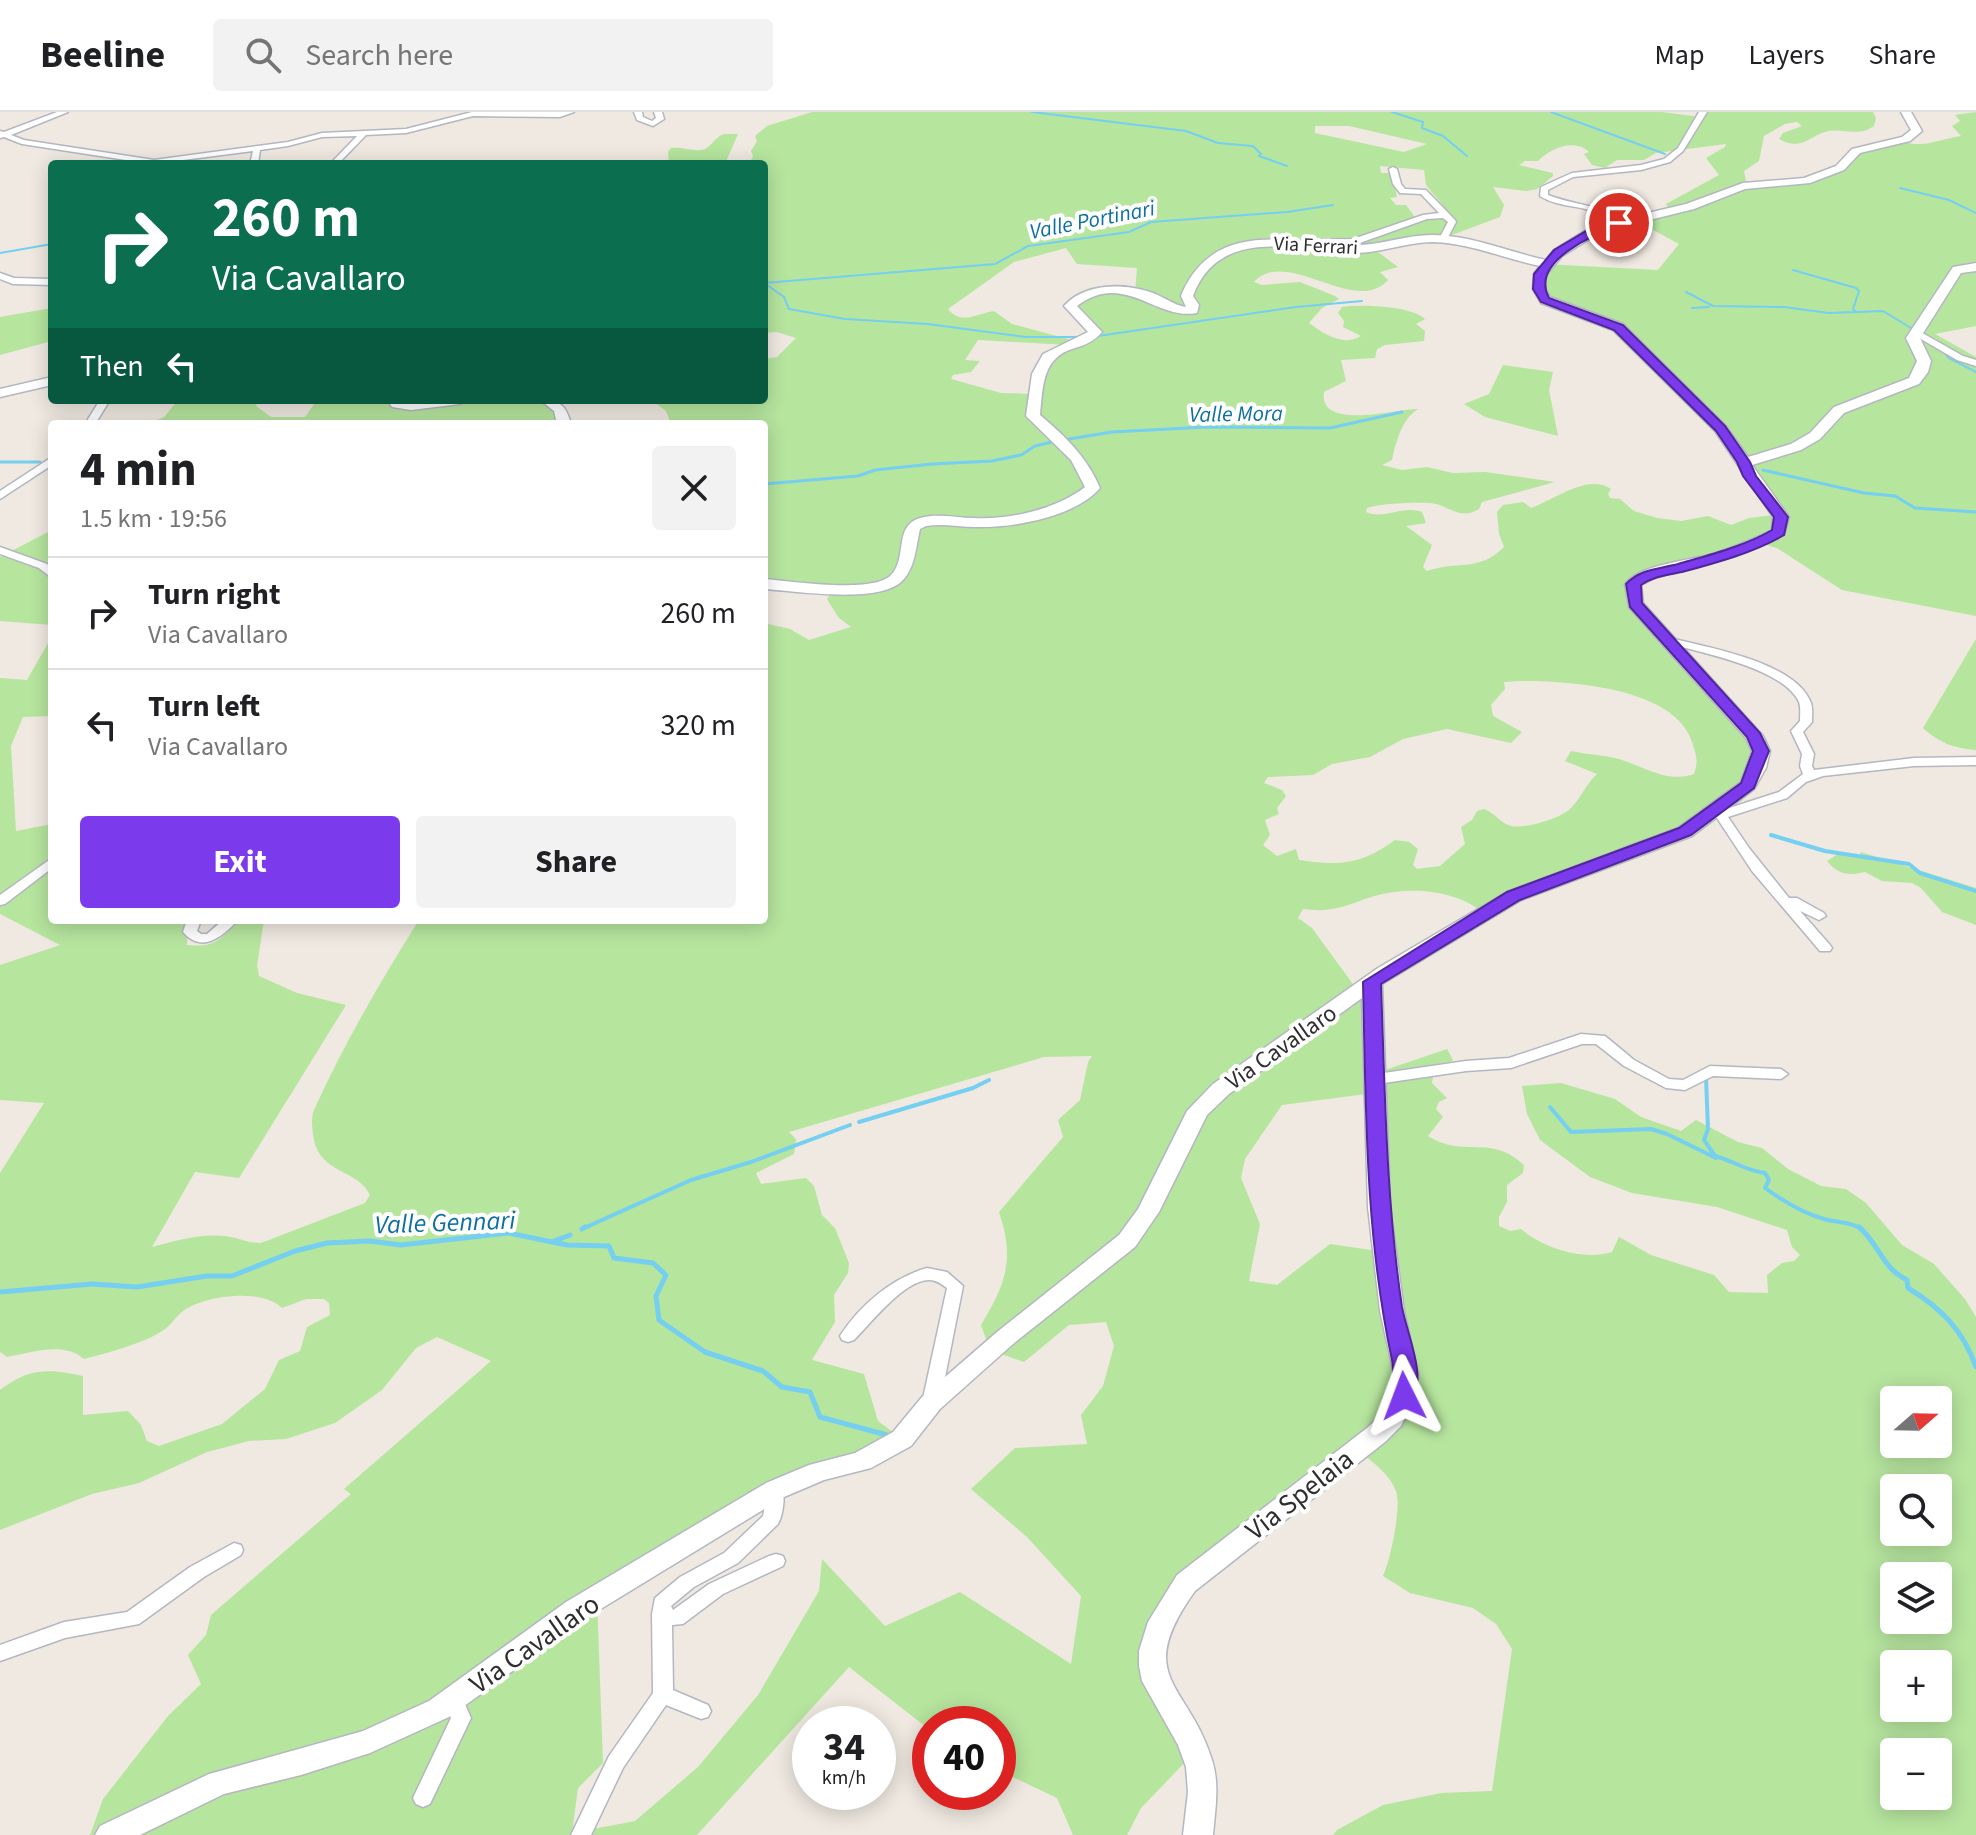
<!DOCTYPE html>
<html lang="en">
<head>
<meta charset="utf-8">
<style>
  :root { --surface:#fff; --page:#f2f2f2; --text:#202124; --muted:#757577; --line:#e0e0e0; --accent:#7c3aed }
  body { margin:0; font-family:"Source Sans 3",sans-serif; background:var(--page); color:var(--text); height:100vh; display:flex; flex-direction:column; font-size:30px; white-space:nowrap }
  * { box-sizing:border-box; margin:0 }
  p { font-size:26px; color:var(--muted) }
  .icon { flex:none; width:44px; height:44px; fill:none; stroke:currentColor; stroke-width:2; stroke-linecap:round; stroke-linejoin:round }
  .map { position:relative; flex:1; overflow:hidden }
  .drawer { position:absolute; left:48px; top:308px; width:720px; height:504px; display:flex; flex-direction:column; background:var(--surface); border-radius:8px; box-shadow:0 4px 20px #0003 }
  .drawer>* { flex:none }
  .guide { position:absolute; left:48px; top:48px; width:720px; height:244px; border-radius:8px; box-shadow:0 4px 20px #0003; background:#0b6e4f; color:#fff; overflow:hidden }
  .needle { width:52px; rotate:70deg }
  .controls { position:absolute; left:1880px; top:1274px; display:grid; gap:16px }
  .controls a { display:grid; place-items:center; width:72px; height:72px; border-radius:8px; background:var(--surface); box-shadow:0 4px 20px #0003; font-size:40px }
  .speed { position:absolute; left:792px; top:1594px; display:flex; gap:16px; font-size:40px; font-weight:700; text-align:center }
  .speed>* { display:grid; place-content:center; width:104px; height:104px; border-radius:50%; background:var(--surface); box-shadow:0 4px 20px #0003; line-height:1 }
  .speed small { font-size:20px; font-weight:400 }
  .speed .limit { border:12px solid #d22; background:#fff; color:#111 }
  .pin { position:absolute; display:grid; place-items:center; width:68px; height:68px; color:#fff; margin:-34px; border:4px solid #fff; border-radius:50%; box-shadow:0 2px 8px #0007 }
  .me { position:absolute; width:88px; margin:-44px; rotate:357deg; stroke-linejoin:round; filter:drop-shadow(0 0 6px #0008) }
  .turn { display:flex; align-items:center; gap:28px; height:168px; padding:0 32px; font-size:36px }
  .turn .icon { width:104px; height:104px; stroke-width:2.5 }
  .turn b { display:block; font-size:56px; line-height:68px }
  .then { display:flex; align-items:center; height:76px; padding:0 32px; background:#0003; gap:16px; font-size:30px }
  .round { display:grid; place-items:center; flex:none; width:84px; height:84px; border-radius:8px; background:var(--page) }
  .head { display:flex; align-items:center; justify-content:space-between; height:136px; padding:0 32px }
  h1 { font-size:48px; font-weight:700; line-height:60px }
  .button { display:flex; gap:16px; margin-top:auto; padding:16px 32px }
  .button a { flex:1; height:92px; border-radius:8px; background:var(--accent); color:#fff; font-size:32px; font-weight:700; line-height:92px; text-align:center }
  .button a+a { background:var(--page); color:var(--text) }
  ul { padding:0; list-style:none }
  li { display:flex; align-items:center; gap:24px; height:112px; padding:0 32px; border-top:2px solid var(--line) }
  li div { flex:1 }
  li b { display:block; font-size:30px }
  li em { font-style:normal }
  header { display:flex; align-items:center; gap:48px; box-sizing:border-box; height:112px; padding:0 40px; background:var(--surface); border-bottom:2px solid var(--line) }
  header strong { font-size:38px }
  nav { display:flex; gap:44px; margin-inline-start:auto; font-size:28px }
  .search { width:560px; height:72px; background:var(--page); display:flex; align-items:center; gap:20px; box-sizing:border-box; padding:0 28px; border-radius:8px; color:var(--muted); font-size:30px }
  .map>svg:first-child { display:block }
</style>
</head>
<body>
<header>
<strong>Beeline</strong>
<div class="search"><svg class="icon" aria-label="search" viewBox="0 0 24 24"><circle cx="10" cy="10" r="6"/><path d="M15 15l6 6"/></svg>Search here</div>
<nav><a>Map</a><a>Layers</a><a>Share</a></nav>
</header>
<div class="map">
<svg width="1976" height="1723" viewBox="0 0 1976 1723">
  <rect width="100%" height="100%" fill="#efe9e1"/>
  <path fill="#b6e59e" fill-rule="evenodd" d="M812,0h850l39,5 6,-5h166l3,6 -2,8c-17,12 -32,1 -49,6 -16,5 -25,19 -46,7l4,-6 19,-7 -5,-4 -12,2 -21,12 -5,25 -15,10 3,15 44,-3 46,-13 21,-17 41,-13c24,10 39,-1 62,-4l-9,-10 8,-5 -5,-6 21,-3v214l-41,8 41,23v259l-134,-26 -65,-42 -17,-5 -117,33 -8,22 114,132 6,43 -76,64 -129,45 -63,34c-24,-22 -60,-28 -93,-24 -35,4 -51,23 -91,17l-5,9 14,10 46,63 11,-6 10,87 68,-23 6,11 -20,16 -1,7 15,15 -8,4 -3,7 7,8 -15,19c36,23 62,-3 96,29l-1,8 -16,12v17l-8,15v9l11,5 11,-2c22,19 62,32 91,23l7,-15 32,18 63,20 15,17 39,1 -1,-18 15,-12 12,-2 6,-6 -8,-8 -5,-17 -70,-23 -85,-14 -42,-16 -50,-37 -13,-26 -5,-28 39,-3 54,16 26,18 40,14 15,-11 42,22 24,6 26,21 33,17 25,3 20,14 36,42 32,19 31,35 11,18v518h-643l4,-5 46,-25 58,-12 51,-2 20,-142 -16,-25 -23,-16 -63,-15 -27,-17c7,-14 19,-70 13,-85 -7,-19 -28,-32 -43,-45l-173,151 -23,42 34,117 -50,52 -14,27h-54l-16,-37 -59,-28v-46h-68v6l-81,-63 -152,168h-607l13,-36 65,-83 33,-32 -13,-29 18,-20 5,-20 140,-121 -7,-5 147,-128 -54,-24 -21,11 -34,42 -47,33 -49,16 -37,2 -42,11 -68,31 -47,11 -92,36v-140c30,-23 49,-21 83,-14v39l45,-4 13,14 6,16 12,5 63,-22 43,-35 14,-29 21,-9 7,-24 23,-12 -1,-12 -5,-4h-18l-24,9c-20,-20 -77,-13 -99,3 -7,5 -11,13 -18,18 -19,14 -58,24 -81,30 -21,-18 -53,-6 -77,-2l-7,-5v-179l44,-70 -44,-3v-135l60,-20 -60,-31v-236l27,2 25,-44v80l-29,1 -12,29 5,85 36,-7v96h136l-1,25c29,3 33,-6 52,-25h25l-7,46 2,10 38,17 49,12 -107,173 -44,-6 -43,75c26,-7 57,-16 84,-9 10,3 15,5 25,5l104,-40 5,-8c-10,-23 -44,-22 -54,-48 -3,-8 -6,-29 -2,-37 30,-66 66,-128 105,-190h345v-297l26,6 19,11 42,-13 -13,-10 -11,-18 6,-10 -69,-5v-160h-93l-5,-13 -13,-10 111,-1v-41l13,-2 19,-19 -19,-6 -13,1v-28l4,-9 -4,-4v-128h-15l4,-8 -2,-5 6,-10 -2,-5 12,-10zM1315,14h34l78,18 -23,8 -89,-19zM1726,32l-1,3 -19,11 13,17 -53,29 4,8 -39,9 13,4 35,19 -21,26 -114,-6 -5,29 85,39 109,114 50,68 -34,4 -18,7 -23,-9 -27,5 -24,-3 -23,-7 -14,-12 -10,-1 -2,-4 3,-5c-23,-16 -57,11 -80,19l-8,-6 -20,3 -6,7 2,22 5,13c-26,26 -47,13 -77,24l-4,-4 9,-22 -26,-19 20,-3 -4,-11c-20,-7 -37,8 -56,0l1,-4c13,-5 50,-6 64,-5 18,2 28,18 48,6l3,-7 73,-20 -70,-10 -32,1 -26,-6 -25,3 -20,-5 10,-5c4,-19 10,-41 26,-51 -19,-1 -100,23 -94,-17l22,-11 -5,-21 34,-2 2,-9 8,-4 39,-4 1,-10 -9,-7 9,-5c-13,-13 -64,-15 -83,-12l-4,6 6,8 -1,6 18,9c-18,11 -37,-2 -52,-13l13,-15 17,-9 -4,-3 -35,-14 -38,3 -8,-3c33,-36 101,35 134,-2l-8,-8 18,-5 -24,-18 70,-11 56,-21 4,-12 -11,-18 34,4 10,-2 16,-13v-3l-34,-8 6,-4h13c12,-13 37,-23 51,-9l-5,2 8,11 13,3 12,-8h27l12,-7zM1380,54l44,4 2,15 24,29 -35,3 -9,-12h-10l-6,-7 7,-1 -5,-24h-11zM1066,136l11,16 60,4 -2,25 -27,-1 -33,10 -2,8 21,21 -15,11 -67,-18 -18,-13c-16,2 -33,15 -46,-2l66,-47zM978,228l90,5 -22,8 -11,41 -34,-1 -50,-14 2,-4 18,-3 9,-11 -15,-1zM1519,569c50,0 159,6 174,64 4,13 5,16 1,29 -29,10 -51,-9 -79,-16 -14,-3 -30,-4 -44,-7l-6,10 32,13c-11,10 -18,27 -27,35 -11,10 -45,20 -59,17 -11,-3 -16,-13 -27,-17l-7,2 -5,9 -11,7 4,17 -25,22 -23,3 -4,-4 5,-16 -9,-7 -14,-2c-34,25 -56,26 -96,20l-3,-11 -19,7 -14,-11 7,-10 -5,-15 14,-6 -2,-6 9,-12 -4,-6 -18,-7 4,-6 45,-2 19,-11 38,-7 33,-18 44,-10 64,14 11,-11 -29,-16 -2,-11 14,-16 -1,-7zM1092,944l-4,6 -8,38 -22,20 5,17 -64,75c16,47 7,72 -18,113l9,25 34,12 45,-37 37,-3 8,24 -11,40 -22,29 6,29 -72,4 -44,41 56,48 54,59 -10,68 -111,-72 -75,34 -63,-67 -3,32 -61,104 -60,72 -63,54 -63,12 6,-45 25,-25 -6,-164 179,-104 129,-54 -27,-20 -14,-47 -52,-14 23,-38 -1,-27 14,-22 1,-10 -14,-35 -13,-13 -8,-29 -8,-8 -45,6 -5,-11 38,-19 2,-15 -7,-7 255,-75zM1374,981l4,158 -48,-7 -53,41 -28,-4 11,-57 -19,-46 4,-19 37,-54zM1894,1288h44v44h-44zM1894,1376h44v44h-44zM1894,1464h44v44h-44zM1894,1552h44v44h-44zM1894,1640h44v44h-44z
    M724,22h14l-13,30h-56l-1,-12 3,-4c10,-1 21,3 30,2 10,-1 13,-13 23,-16z
    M52,196v33l-52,14v-38z
    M1503,253l50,7 -4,18 9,46 -73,-19 -21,-13 25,-10z
    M178,288h80l-2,6 15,11h34l12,-17h73l7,8h11c39,-5 112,-20 146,0l5,16h-413l18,-7z
    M52,418v95l-52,-4v-64z
    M1976,527v111c-21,-1 -38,-8 -53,-22z
    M1861,740l115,36v37l-34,-13 -21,-24 -9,-5 -30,-2 -17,-9c-16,4 -27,3 -38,-11l11,-7 21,3z"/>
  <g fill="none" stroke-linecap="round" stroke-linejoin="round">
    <path stroke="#75cff0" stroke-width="2" d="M1032,0l154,19 32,12 35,3 8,8 -2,2 28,10
      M1392,0l31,10 -1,6 21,8 24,20
      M1551,0l114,42
      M1900,76l49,12 27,13
      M0,141l52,-9
      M1793,158l63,18 3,3 -6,18 3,3
      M764,171l231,-19 33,-18 101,-14 22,-10 136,-10 46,-7
      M764,171l20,14 5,12 56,10 83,5 97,13h55
      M1686,180l27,14 71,1 45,6 54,-2 28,17
      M1692,196l17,-1
      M1098,224l198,-29 66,-6
      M1943,239l6,7 27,14"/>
    <path stroke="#75cff0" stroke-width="3" d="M1069,327l43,-7 94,-5 124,1 72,-16
      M0,350h40
      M1763,358l101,23 31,3 20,12 61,4
      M764,372l94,-8 17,-6 57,-6 60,-3 29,-6 14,-9 21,-5"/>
    <path stroke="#75cff0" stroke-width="4" d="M1771,723l54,16 84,13 11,9 56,18
      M1706,966l2,51 -4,11 11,16c19,5 31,15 50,17l4,7 -4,8c18,13 37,25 59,31 14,4 25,2 38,10
      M1550,995l21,25 80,-3 16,5 49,24
      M859,1010l114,-34 16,-8
      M582,1117l109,-49 60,-18 99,-37"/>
    <path stroke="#75cff0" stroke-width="5" d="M1859,1115c20,17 23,41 48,53l1,8c33,20 55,42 68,79
      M582,1117l3,-2
      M554,1129l16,-6
      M0,1180l92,-8 45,3 70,-11h25l63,-25 32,-8 43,-2 31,4 107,-12 59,12 42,1 5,12 39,5 13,12 -10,21 3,24 46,32 58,19 19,16 28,5 10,25 67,18"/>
    <defs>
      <path id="street" d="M57,0h11l-57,23 13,5 130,20 134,-18 34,-9 84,-4 66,-17h102l-14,5 -87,-1 -67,17 -40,2 -28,29h-8l27,-28 -35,1 -34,9 -28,4 -2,14h-8l3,-13 -101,13 -130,-20 -18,-7 -4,1v-7l4,1z
        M634,0h8l1,5 9,4 4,-3 -2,-6h8l2,7 -11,7 -16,-6z
        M1699,0h8l-24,39 -13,11 -29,8 -68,7 -25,13v5c25,10 52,9 74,26v4c-9,-1 -15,-8 -24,-12 -19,-8 -41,-6 -58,-17l1,-9 31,-14 69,-8 23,-6 14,-11z
        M1393,55l4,2 4,15 4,5 21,1 29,30 1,2 -10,19 -7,-2 9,-17 -5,-4 -16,1 -73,26h-43v-4l3,-1 39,-1 70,-24 16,-2 -18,-19 -21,-1 -7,-9 -4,-15z
        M0,161l14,5 38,1v6l-39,-1 -13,-5z
        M1917,218l46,26 13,4v6l-19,-6 -43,-25v-4z
        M100,288h10l-15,24h-10z
        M52,345v8l-52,34v-8z
        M0,435l47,17 5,5v9l-13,-10 -39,-14z
        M1666,525c39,10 129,24 145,66 2,6 1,13 1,19l-9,10 11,22 -2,12 2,4 100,-12 62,-1v8l-62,1 -91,10 -17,6 -19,16 -59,19 21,31 40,50h8l27,15 2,3 -7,4 -19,-9 30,34 2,3 -2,3h-10l-68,-80 -35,-53 -12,-1 -1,-3 1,-3h15l59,-19 24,-18 -3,-8 2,-12 -11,-23 9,-10c0,-6 1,-13 -1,-19 -15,-34 -103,-51 -137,-60v-4z
        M52,746v10l-47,36 -5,1v-10z
        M187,808h14l-4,11 4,3h6l16,-14h15c-16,17 -36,34 -55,12z
        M1581,922l24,2 29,24 35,19 14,1 27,-14 71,3 7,5 -7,5 -68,-3 -28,14 -19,-2 -42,-22 -28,-22h-14l-71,24 -45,3 -89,13 -7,-5 7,-5 89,-13 43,-3z
        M927,1156l20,4 16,14 -23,117 -3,5 -6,1 -6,-1 -3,-5 25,-115c-6,-4 -10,-8 -18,-8 -25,0 -58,43 -75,60l-6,2 -6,-2 -2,-4c20,-31 52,-58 87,-68z
        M775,1371l6,2c5,10 2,30 -3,39l-40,39 -44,24 -23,19 2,4 36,-26 60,-28 7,-2 7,2 2,5 -2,5 -60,28 -40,30 -11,1 1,65 35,15 3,6 -3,6 -7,2 -35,-14 -43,63 -32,67h-20l38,-79 44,-63 -1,-79 3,-16 25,-21 44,-24 39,-37 6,-31z
        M234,1431l7,2 2,5 -2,5 -37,22 -65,47 -74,14 -65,23v-16l64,-23 63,-10 63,-45z
        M453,1579l7,2 11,25 -41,86 -7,3 -7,-3 -3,-6 38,-80 -8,-19 3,-6z"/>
      <path id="secondary" d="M1901,0h10l11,19 -12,10 -50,12 -16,17 -34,13 -65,6 -51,20 -93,23 -39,24 -16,19 -1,14 5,8 73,27 102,101 23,32 43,-13 19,-11 24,-26 75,-29 8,-17 -11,-23 47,-71 23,-4v8l-15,2 -41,65 11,23 -3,11 -9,12 -75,29 -24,26 -19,11 -49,15 37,52 -5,18 -48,21 -82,22 -13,7 2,18 120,133 7,15 -4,17 -12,21 -62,47 -171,64 -139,84 8,223 14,104 14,63 -2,22 -15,30 -16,16 -190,149c-63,88 -7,91 17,169 8,25 3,50 1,75h-30l5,-43 -2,-25 -8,-22 -36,-64 -3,-15v-15l9,-29 29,-47 190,-147 16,-15 9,-17 2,-22 -14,-63 -12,-104 -6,-209 -133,96 -22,21 -48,97 -24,35 -122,97 -73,65 -29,37 -40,22 -47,12 -40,17 -198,121 -137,99 -79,36 -69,22 -77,19 -84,41h-45l5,-9 109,-52 154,-43 66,-30 137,-99 200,-119 43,-18 46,-12 38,-21 29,-35 75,-65 122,-97 19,-26 49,-98 26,-27 165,-116 129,-76 171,-64 63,-46 11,-31 -6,-13 -117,-131 -4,-23c16,-20 63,-23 88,-30 20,-7 40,-14 59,-24l1,-13 -58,-86 -102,-101 -72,-27 -8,-14 1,-15 6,-8c-35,-7 -70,-23 -107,-24 -26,0 -52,11 -78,11 -57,-2 -135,-29 -162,43l6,9 -2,8c-41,8 -73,-43 -120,-7l25,26c-8,9 -16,13 -27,16 -33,9 -32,38 -35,67 25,21 47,42 60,73 -25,29 -87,40 -124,39 -17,0 -33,-4 -50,-1l-6,3c-4,17 -5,41 -19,53 -25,22 -105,9 -137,7v-10c26,2 109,15 127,-4 17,-17 2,-49 29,-57 18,-5 36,0 54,0 36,2 83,-9 111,-31l-14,-27 -45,-44 6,-42 11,-20 45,-22 -24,-26c20,-23 59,-23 86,-14 13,4 23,13 36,15l-5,-11 2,-5c34,-72 107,-48 169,-46 27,1 53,-10 80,-10 39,0 76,17 114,25l8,-10 39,-24 93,-22 57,-21 61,-5 32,-12 16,-17 50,-12 9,-7z
        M52,265v8l-52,12v-8z
        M387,288h80l-7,4 -49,6 -19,-3z
        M540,288c20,0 26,5 31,24h-14l-3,-13z"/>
    </defs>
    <use href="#street" stroke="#b4b7c1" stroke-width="3"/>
    <use href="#secondary" stroke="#b4b7c1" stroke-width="3"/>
    <use href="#street" fill="#fff" fill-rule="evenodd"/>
    <use href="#secondary" fill="#fff" fill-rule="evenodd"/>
  </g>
  <path fill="#7c3aed" stroke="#51269a" stroke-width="2" d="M1619,107l5,4 -1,2c-27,8 -94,36 -74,73l74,27 102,101 25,36 6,14 32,41 -4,18c-29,17 -68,28 -102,37 -15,3 -28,4 -41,13l1,18 118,130 9,18 -15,37 -63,47 -171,65 -139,84c4,108 5,216 21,323 5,28 25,68 10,95l-8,2 -8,-2c-6,-11 -1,-29 -4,-42 -27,-126 -26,-250 -29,-378l144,-90 172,-64 62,-45 12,-32 -6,-14 -117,-130 -4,-23c14,-15 33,-15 52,-20 31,-9 67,-18 94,-34l2,-13 -31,-41 -6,-14 -21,-31 -102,-101 -73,-28 -8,-13 1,-15 20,-24 39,-23z"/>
  <g text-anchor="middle" stroke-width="8" stroke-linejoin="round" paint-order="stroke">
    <g font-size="20" fill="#2e2e2e" stroke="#fff">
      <text transform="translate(1316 133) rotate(3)" y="7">Via Ferrari</text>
    </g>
    <g font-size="22" font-style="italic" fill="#0d6fa3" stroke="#fff">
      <text transform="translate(1092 107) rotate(-11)" y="8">Valle Portinari</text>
      <text transform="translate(1236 301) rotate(-1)" y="8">Valle Mora</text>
    </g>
    <g font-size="24" fill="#2e2e2e" stroke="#fff">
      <text transform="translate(1281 935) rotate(-35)" y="8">Via Cavallaro</text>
    </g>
    <g font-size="26" font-style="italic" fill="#0d6fa3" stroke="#fff">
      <text transform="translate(445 1110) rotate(-2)" y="9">Valle Gennari</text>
    </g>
    <g font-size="28" fill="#2e2e2e" stroke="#fff">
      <text transform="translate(1299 1382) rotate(-38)" y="10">Via Spelaia</text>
      <text transform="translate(534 1531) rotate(-35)" y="10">Via Cavallaro</text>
    </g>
  </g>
</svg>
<div class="controls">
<a><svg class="needle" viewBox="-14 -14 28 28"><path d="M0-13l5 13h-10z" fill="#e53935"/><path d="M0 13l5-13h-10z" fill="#757577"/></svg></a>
<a><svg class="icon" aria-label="search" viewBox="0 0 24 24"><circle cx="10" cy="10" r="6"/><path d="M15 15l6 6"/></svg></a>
<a><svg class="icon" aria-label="layers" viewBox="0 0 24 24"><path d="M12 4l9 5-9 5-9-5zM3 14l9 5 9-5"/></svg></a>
<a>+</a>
<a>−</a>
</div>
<div class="speed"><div>34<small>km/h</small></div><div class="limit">40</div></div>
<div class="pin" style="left:1619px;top:111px;background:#d93025"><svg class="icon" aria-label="arrive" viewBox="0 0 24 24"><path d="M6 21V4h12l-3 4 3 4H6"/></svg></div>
<svg class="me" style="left:1404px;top:1284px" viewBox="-20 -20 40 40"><path d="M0-17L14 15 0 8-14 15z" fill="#7c3aed" stroke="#fff" stroke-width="4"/></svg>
<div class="guide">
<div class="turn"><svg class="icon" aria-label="right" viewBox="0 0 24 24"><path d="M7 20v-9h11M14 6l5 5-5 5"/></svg><div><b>260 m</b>Via Cavallaro</div></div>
<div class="then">Then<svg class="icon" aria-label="left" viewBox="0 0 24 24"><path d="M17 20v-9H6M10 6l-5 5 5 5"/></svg></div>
</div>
<section class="drawer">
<div class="head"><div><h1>4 min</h1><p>1.5 km · 19:56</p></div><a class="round"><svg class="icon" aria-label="close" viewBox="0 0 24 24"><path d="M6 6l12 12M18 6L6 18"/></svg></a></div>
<ul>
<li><svg class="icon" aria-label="right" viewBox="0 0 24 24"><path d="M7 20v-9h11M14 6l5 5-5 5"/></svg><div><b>Turn right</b><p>Via Cavallaro</p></div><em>260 m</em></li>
<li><svg class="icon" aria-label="left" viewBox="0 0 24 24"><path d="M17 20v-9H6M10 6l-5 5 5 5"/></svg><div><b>Turn left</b><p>Via Cavallaro</p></div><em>320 m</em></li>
</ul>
<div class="button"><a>Exit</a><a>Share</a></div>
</section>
</div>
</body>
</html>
